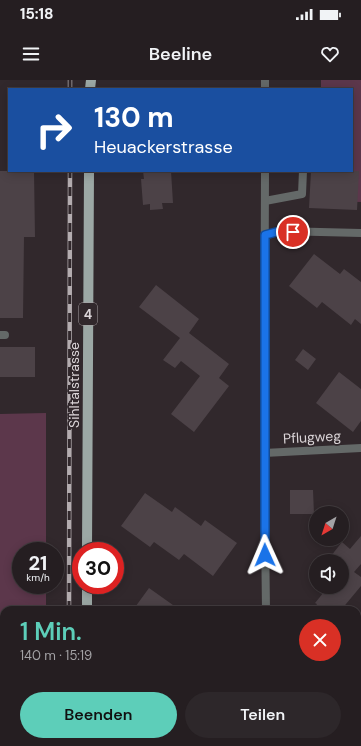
<!DOCTYPE html>
<html lang="de">
<head>
<meta charset="utf-8">
<style>
  :root { --surface:#251e21; --page:#2d272a; --text:#f1f3f6; --muted:#a3a2a5; --line:#423c3f; --accent:#5dceb9 }
  body { margin:0; font-family:"DM Sans",sans-serif; background:var(--page); color:var(--text); height:100vh; display:flex; flex-direction:column; font-size:15px; white-space:nowrap }
  * { box-sizing:border-box; margin:0 }
  p { font-size:13px; color:var(--muted) }
  .icon { flex:none; width:22px; height:22px; fill:none; stroke:currentColor; stroke-width:2; stroke-linecap:round; stroke-linejoin:round }
  .map { position:relative; flex:1; overflow:hidden }
  .drawer { position:absolute; left:0px; top:526px; width:361px; height:140px; display:flex; flex-direction:column; background:var(--surface); border-radius:12px 12px 0 0; box-shadow:0 2px 10px #0003,0 0 0 1px var(--line) }
  .drawer>* { flex:none }
  .top-card { position:absolute; left:8px; top:8px; width:345px; height:84px; border-radius:0px; box-shadow:0 2px 10px #0003,0 0 0 1px var(--line); background:#1a4fa0; color:#fff; overflow:hidden }
  .needle { width:26px; rotate:219deg }
  .tools { position:absolute; left:309px; top:426px; display:grid; gap:8px }
  .tools a { display:grid; place-items:center; width:40px; height:40px; border-radius:50%; background:var(--surface); box-shadow:0 2px 10px #0003,0 0 0 1px var(--line); font-size:20px }
  .speed { position:absolute; left:12px; top:462px; display:flex; gap:8px; font-size:20px; font-weight:700; text-align:center }
  .speed>* { display:grid; place-content:center; width:52px; height:52px; border-radius:50%; background:var(--surface); box-shadow:0 2px 10px #0003,0 0 0 1px var(--line); line-height:1 }
  .speed small { font-size:10px; font-weight:400 }
  .speed .limit { border:6px solid #d22; background:#fff; color:#111 }
  .pin { position:absolute; display:grid; place-items:center; width:34px; height:34px; color:#fff; margin:-17px; border:2px solid #fff; border-radius:50%; box-shadow:0 1px 4px #0007 }
  .me { position:absolute; width:44px; margin:-22px; rotate:359deg; stroke-linejoin:round; filter:drop-shadow(0 0 3px #0008) }
  .turn { display:flex; align-items:center; gap:14px; height:84px; padding:0 20px; font-size:18px }
  .turn .icon { width:52px; height:52px; stroke-width:2.5 }
  .turn b { display:block; font-size:28px; line-height:34px }
  .round { display:grid; place-items:center; flex:none; width:42px; height:42px; border-radius:21px; background:var(--page) }
  .summary { display:flex; align-items:center; justify-content:space-between; height:68px; padding:0 20px }
  h1 { font-size:24px; font-weight:600; line-height:30px; color:var(--accent) }
  .cta { display:flex; gap:8px; margin-top:auto; padding:8px 20px }
  .cta a { flex:1; height:46px; border-radius:24px; background:var(--accent); color:#111; font-size:16px; font-weight:600; line-height:46px; text-align:center }
  .cta a+a { background:var(--page); color:var(--text) }
  .status { display:flex; justify-content:space-between; align-items:center; height:28px; padding:0 20px; background:var(--surface); direction:ltr }
  .status svg { height:11px; fill:currentColor }
  header { display:flex; justify-content:space-between; align-items:center; height:52px; padding:0 20px; background:var(--surface); font-size:18px; font-weight:600 }
  .map>svg:first-child { display:block }
</style>
</head>
<body>
<div class="status"><b>15:18</b><svg viewBox="0 0 49 12"><path d="M0 12V9h3v3zM5 12V6h3v6zM10 12V3h3v9zM15 12V0h3v12zM26 1h20v11H26zM47 4h2v5h-2z"/></svg></div>
<header><svg class="icon" aria-label="menu" viewBox="0 0 24 24"><path d="M4 6h16M4 12h16M4 18h16"/></svg>Beeline<svg class="icon" aria-label="heart" viewBox="0 0 24 24"><path d="M12 20l-8-8c-3-5 5-10 8-4 3-6 11-1 8 4z"/></svg></header>
<div class="map">
<svg width="361" height="666" viewBox="0 0 361 666">
  <rect width="100%" height="100%" fill="#31282c"/>
  <path fill="#5c374b" d="M321,0h40v122l-42,-1 33,-30v-82h-31z
    M46,333v138h-25v34h25v25h-42v61h-4v-257z
    M0,596h4v66h44v4h-48z"/>
  <path fill="#4c4247" d="M0,91h34l1,66h-11l-1,81h-23z
    M143,91h28l2,32h-11l1,6 -13,1v-6l-7,1 -2,-26h3z
    M311,91h48l-2,39 -48,-2z
    M314,174l26,20 4,-5 17,13v42l-6,-5 -4,6 -29,-23 -5,6 -28,-22z
    M156,205l43,34 -10,14 40,31 -10,14 10,8 -35,46 -23,-18 29,-38 -19,-15 -6,7 -12,-8 17,-22 -41,-31z
    M0,267h35v30h-35z
    M303,269l13,10 -8,11 -13,-10z
    M339,292l22,17v32l-8,11 -37,-29z
    M290,410h23l1,24h-24z
    M145,413l27,19 3,-5 26,19 4,-6 32,23 -24,33 -29,-22 -5,6 -25,-18 -4,5 -29,-21z
    M361,456v28l-7,8 7,5v9l-20,24h-28l4,-6 -2,-1 13,-16h14v-26h-15l15,-19 8,7z
    M149,508l31,22h-47z"/>
  <g fill="none" stroke-linecap="round" stroke-linejoin="round">
    <path stroke="#646968" stroke-width="8" d="M265,121l37,-7 1,-23
      M0,255h5
      M264,373l97,-5"/>
    <path stroke="#646968" stroke-width="8" d="M265,9v-9
      M265,91l-1,282 2,157
      M265,155l15,-4 81,2
      M273,662v4"/>
    <path stroke="#9ca8a5" stroke-width="10" d="M90,9l1,-9
      M87,471l2,-380
      M87,530v-25
      M86,666v-4"/>
    <defs>
      <path id="rail" d="M70,9v-9
        M69,530l1,-439
        M68,666v-4"/>
    </defs>
    <use href="#rail" stroke="#b3acaf" stroke-width="4.5"/>
    <use href="#rail" stroke="#31282c" stroke-width="3" stroke-dasharray="9" stroke-linecap="butt"/>
  </g>
  <g fill="none" stroke-linecap="round" stroke-linejoin="round">
    <defs>
      <path id="route" d="M265,475v-320l15,-4 13,1"/>
    </defs>
    <use href="#route" stroke="#114b97" stroke-width="10"/>
    <use href="#route" stroke="#1a73e8" stroke-width="7"/>
  </g>
  <g text-anchor="middle" stroke-width="3.5" stroke-linejoin="round" paint-order="stroke">
    <rect fill="#31282c" stroke="#a8a1a4" stroke-width="1" x="79" y="223" width="18" height="22" rx="3"/>
    <g font-size="13" font-weight="bold" fill="#dbd5d8">
      <text x="88" y="239">4</text>
    </g>
    <g font-size="14" fill="#dbd5d8" stroke="#31282c">
      <text transform="translate(74 305) rotate(-90)" y="5">Sihltalstrasse</text>
      <text transform="translate(312 357) rotate(-3)" y="5">Pflugweg</text>
    </g>
  </g>
</svg>
<div class="tools">
<a><svg class="needle" viewBox="-14 -14 28 28"><path d="M0-13l5 13h-10z" fill="#e53935"/><path d="M0 13l5-13h-10z" fill="#a3a2a5"/></svg></a>
<a><svg class="icon" aria-label="sound" viewBox="0 0 24 24"><path d="M4 9h4l5-4v14l-5-4H4zM17 9q2 3 0 6"/></svg></a>
</div>
<div class="speed"><div>21<small>km/h</small></div><div class="limit">30</div></div>
<div class="pin" style="left:293px;top:152px;background:#d93025"><svg class="icon" aria-label="arrive" viewBox="0 0 24 24"><path d="M6 21V4h12l-3 4 3 4H6"/></svg></div>
<svg class="me" style="left:265px;top:475px" viewBox="-20 -20 40 40"><path d="M0-17L14 15 0 8-14 15z" fill="#1a73e8" stroke="#fff" stroke-width="4"/></svg>
<div class="top-card">
<div class="turn"><svg class="icon" aria-label="right" viewBox="0 0 24 24"><path d="M7 20v-9h11M14 6l5 5-5 5"/></svg><div><b>130 m</b>Heuackerstrasse</div></div>
</div>
<section class="drawer">
<div class="summary"><div><h1>1 Min.</h1><p>140 m · 15:19</p></div><a class="round" style="background:#d93025;color:#fff"><svg class="icon" aria-label="close" viewBox="0 0 24 24"><path d="M6 6l12 12M18 6L6 18"/></svg></a></div>
<div class="cta"><a>Beenden</a><a>Teilen</a></div>
</section>
</div>
</body>
</html>
